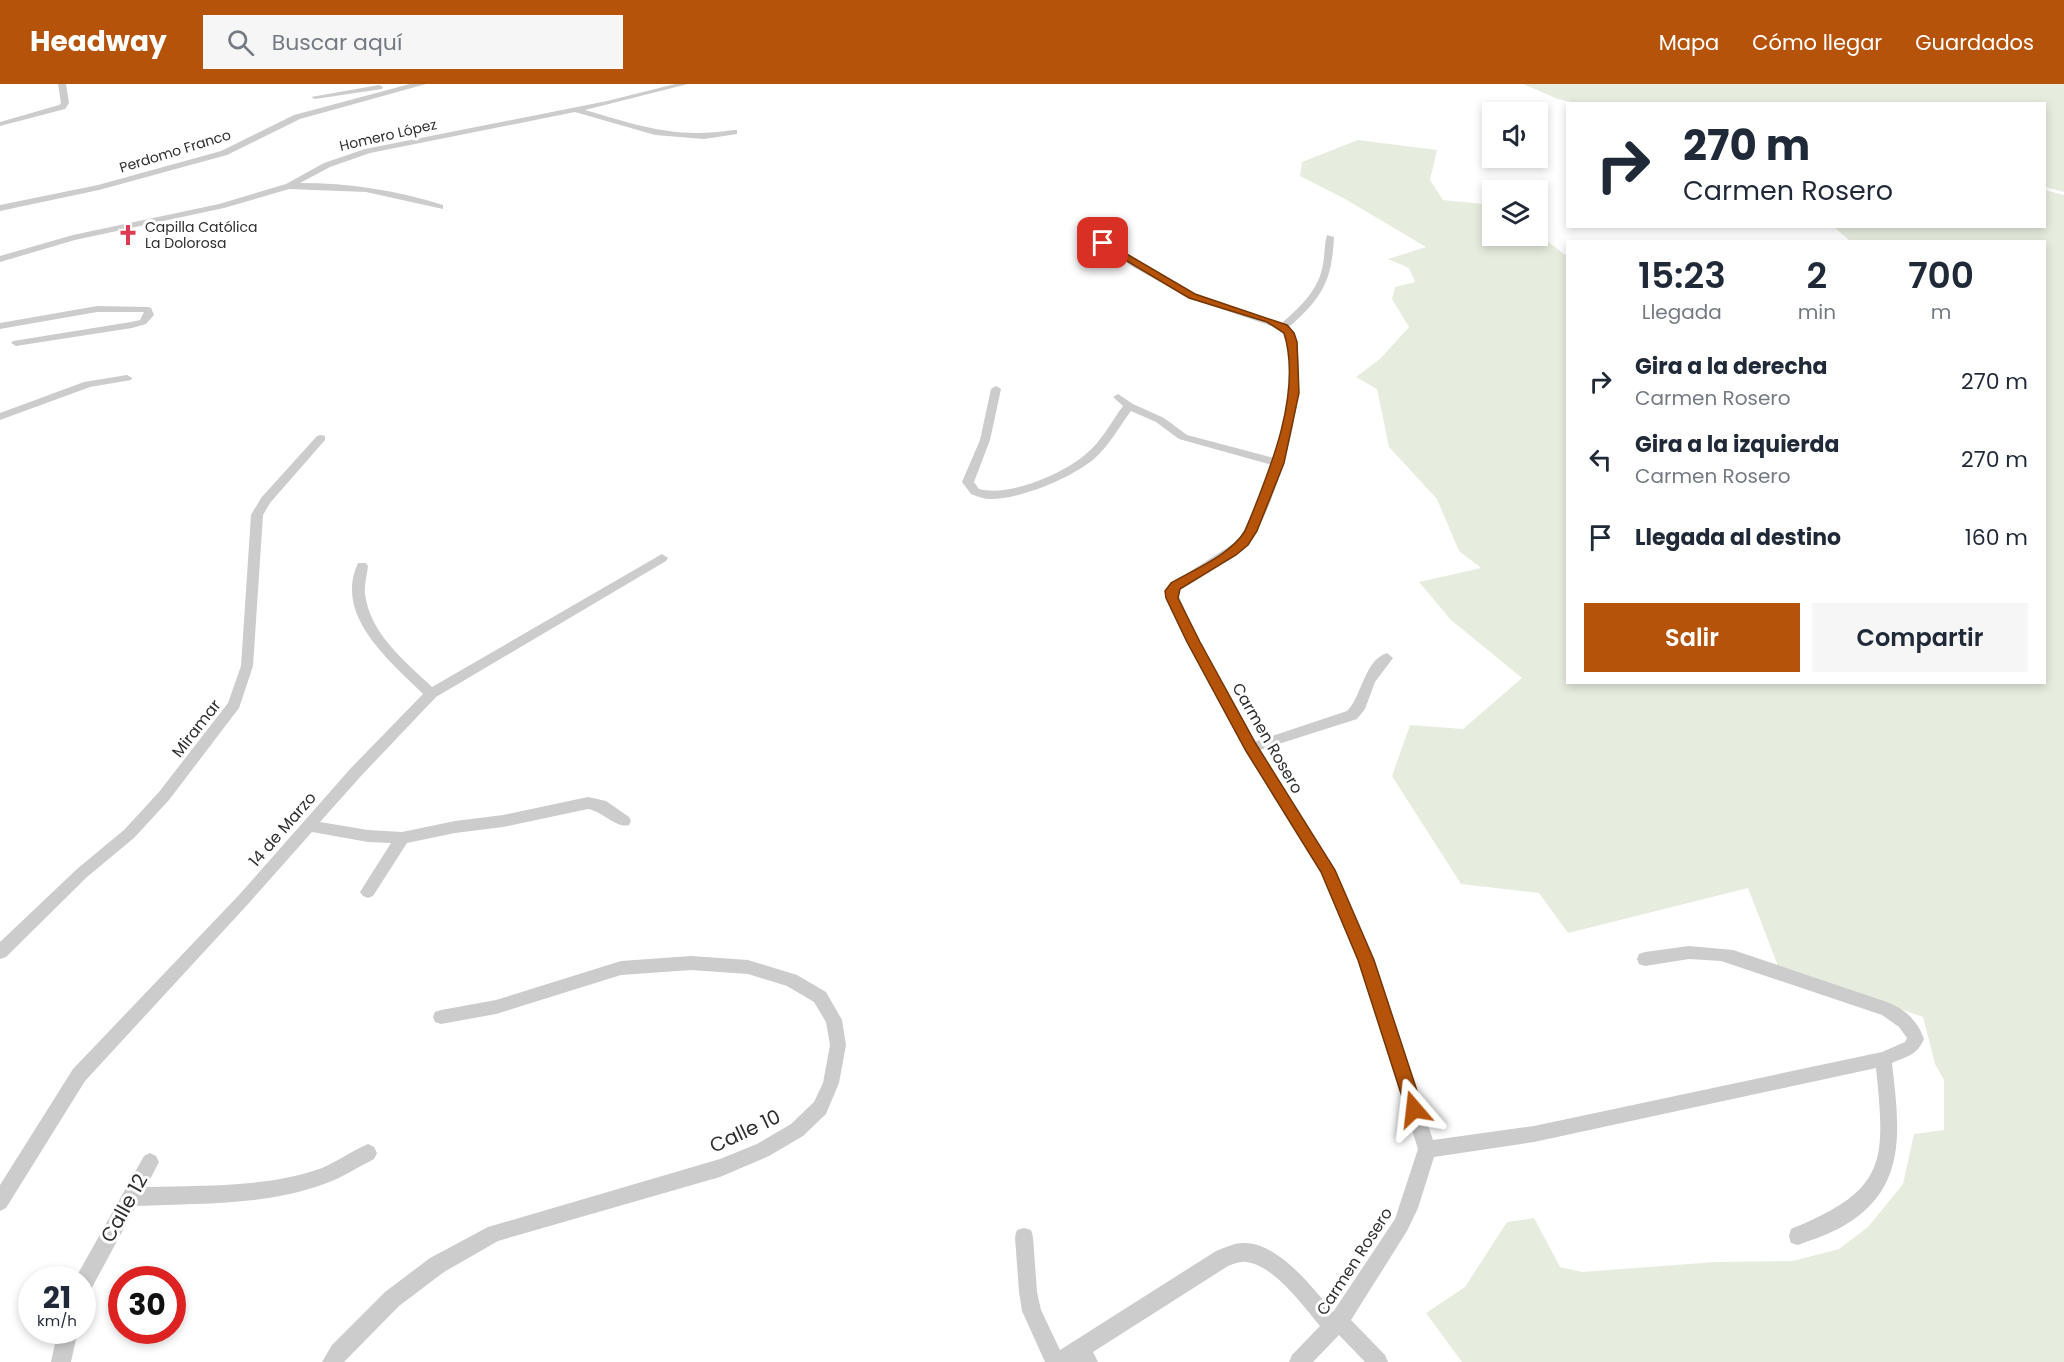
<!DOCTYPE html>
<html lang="es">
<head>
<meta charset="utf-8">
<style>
  :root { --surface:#fff; --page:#f6f6f7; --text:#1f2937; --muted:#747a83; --accent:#b45309 }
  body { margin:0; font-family:Poppins,sans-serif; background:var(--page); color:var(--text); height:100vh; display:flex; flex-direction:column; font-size:22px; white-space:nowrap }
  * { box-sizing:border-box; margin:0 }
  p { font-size:20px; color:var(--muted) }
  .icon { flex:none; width:33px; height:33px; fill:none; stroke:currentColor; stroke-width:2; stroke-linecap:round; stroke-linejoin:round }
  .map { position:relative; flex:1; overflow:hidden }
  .drawer { position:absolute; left:1566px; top:156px; width:480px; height:444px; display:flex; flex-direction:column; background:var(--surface); border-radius:0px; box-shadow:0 3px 9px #0003 }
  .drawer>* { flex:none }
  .guide { position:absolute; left:1566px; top:18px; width:480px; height:126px; border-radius:0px; box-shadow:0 3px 9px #0003; background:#fff; color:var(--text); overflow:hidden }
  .buttons { position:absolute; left:1482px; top:18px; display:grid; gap:12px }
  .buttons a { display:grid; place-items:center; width:66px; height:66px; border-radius:0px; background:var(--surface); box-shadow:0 3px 9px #0003; font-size:30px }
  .speed { position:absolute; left:18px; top:1182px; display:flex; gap:12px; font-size:30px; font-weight:700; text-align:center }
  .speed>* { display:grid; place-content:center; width:78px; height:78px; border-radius:50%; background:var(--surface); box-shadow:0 3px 9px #0003; line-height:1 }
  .speed small { font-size:15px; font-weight:400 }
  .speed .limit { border:9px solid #d22; background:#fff; color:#111 }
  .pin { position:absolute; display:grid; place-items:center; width:51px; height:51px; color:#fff; margin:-26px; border-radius:12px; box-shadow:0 3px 9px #0006 }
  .me { position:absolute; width:66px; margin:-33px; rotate:343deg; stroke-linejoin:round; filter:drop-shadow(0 0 4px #0008) }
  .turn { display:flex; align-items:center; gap:21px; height:126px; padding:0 18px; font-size:27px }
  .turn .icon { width:78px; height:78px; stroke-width:2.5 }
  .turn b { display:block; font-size:42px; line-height:51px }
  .eta { display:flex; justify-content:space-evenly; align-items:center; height:102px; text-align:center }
  .eta b { font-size:36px; font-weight:600; line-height:42px }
  .cta { display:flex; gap:12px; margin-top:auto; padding:12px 18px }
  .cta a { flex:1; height:69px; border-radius:0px; background:var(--accent); color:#fff; font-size:24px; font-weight:600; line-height:69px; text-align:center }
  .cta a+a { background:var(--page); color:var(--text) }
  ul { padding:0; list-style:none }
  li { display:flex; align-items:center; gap:18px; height:78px; padding:0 18px }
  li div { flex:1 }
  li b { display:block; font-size:22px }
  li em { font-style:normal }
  header { display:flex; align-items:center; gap:36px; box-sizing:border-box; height:84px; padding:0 30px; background:var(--accent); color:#fff }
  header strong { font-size:28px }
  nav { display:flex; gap:33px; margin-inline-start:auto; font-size:21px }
  .search { width:420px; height:54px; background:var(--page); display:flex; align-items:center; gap:15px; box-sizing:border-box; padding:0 21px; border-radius:0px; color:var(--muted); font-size:22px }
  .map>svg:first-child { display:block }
</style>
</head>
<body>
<header>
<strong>Headway</strong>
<div class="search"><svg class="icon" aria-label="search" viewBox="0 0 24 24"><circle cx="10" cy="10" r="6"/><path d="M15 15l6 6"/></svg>Buscar aquí</div>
<nav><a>Mapa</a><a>Cómo llegar</a><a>Guardados</a></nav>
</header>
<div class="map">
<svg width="2064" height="1278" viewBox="0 0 2064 1278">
  <rect width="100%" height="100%" fill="#fff"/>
  <path fill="#e6ecde" d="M1523,0h541v108l-19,-5 -1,-83h-465l-21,-5z
    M1358,56l79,10 -7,30 13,20 49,5v31h30v7l26,-1 19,14 1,426h476v-440l-194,-1 -16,-14 210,-1 1,-36 19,5v1167h-602l-36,-49 39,-26 42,-65 27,-4 26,49 22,5 134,-10 77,-1 46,-12 29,-22 35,-43 11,-50 30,-4v-50l-9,-16 -12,-47 -145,-51 -30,-78 -180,45 -29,-40 -78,-9 -69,-108 18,-51 53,4 59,-51 -71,-58 -32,-38 62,-14 -22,-17 -22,-52 -48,-52 -12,-58 -21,-12 24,-18 29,-32 -17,-28 3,-12 20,-5 -6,-14 -21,-9 38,-12 -81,-48 -45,-23 2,-14z"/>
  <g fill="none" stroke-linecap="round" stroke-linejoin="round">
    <path fill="#ccc" fill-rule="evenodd" d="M58,0h8l3,19 -4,6 -65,17v-4l59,-17 2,-2z
      M410,0h16l-126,35 -73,36 -128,35 -99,21v-6l98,-20 123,-34 73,-36z
      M675,0h13l-103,26c55,16 90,29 149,20h3v4l-33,5 -49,-4 -80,-23 -205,41 -40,14 -30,16c49,0 96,7 143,22v4l-77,-17 -77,-3 -65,19 -149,32 -75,22v-6l73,-21 146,-31 67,-20 38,-21 41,-14 242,-48z
      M379,1l4,2 -1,2 -67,10 -4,-2z
      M1327,151l7,2c-2,44 -12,61 -45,90 29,44 -11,176 -40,216 -4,5 -12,9 -18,13 -17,11 -39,22 -54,36l22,50 55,100 93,-31c15,-14 17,-51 40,-58l6,5 -18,24 -10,27 -8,10 -97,31 74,120 40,90 59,180 101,-14 348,-74 23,-10 2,-4 -8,-11 -17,-12 -161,-54 -32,-2 -44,7 -6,-2 -2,-5 2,-5 6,-2 44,-6 44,4 154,52c18,7 31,19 37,37 -7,16 -16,17 -32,24 7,64 17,124 -47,162 -15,9 -31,14 -47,20l-7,-2 -2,-7 2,-7c95,-39 95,-65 85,-161l-342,74 -100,15 -16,51 -11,23 -56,89 34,35 3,7h-23l-26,-27 -26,27h-24l3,-7 28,-29c-17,-20 -46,-61 -74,-64 -6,-1 -12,2 -18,4l-135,86 5,10h-53l-23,-51 -3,-19 -4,-55 2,-7 7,-2 7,2 2,7 4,55 4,18 19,40 156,-99c8,-3 18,-8 27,-8 35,-1 70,45 90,69l62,-93 23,-70 -60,-189 -37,-87 -75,-121 -59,-110 -21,-44 -1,-7 7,-8 67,-43 24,-49 9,-26 -93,-26 -23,-17 -25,-11c-12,16 -22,35 -37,48 -23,19 -75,41 -105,40 -6,0 -12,-3 -18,-5l-9,-12 18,-42 11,-51 5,-3 5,3 -11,51 -16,42 5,7c30,8 84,-15 107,-35 16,-13 25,-32 37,-48l-10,-9 5,-3 15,10 31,14 23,17 87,23c9,-38 30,-92 6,-129l-91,-31 -56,-31 -34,-24 7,-2 33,22 56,31 87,29c19,-17 37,-33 41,-59 2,-9 1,-20 4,-29z
      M97,222l51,1 3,1 3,7 -8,9 -14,4 -116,18 -5,-3 2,-2 118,-19 9,-2 4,-8h-47l-97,17v-6z
      M127,291l5,3 -1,2 -41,7 -90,33v-7l84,-31z
      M321,351l4,1v4l-55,63 -7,12 -10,151 -14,42 -70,92 -35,38 -47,39 -81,80 -6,2v-17l77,-73 47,-39 35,-38 69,-89 13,-37 10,-151 10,-17 56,-62z
      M662,470l6,4 -2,3 -230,136 -75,79 -41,46 48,8 34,2 53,-11 48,-6 85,-18 18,4 23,16 2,4 -2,4c-12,4 -27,-14 -41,-16l-85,18 -48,6 -48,10 -34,53 -5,2 -5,-2 -3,-4 31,-49 -23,-1 -56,-10 -63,71 -164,178 -79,127 -6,3v-26l73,-116 166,-174 112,-127 72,-74c-32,-32 -90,-78 -65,-131h8l2,3c-1,9 -4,19 -3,28 5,40 40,67 67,93z
      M691,872l57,4 49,15 29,17 16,28 4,25 -7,38 -13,31 -23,22 -34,20 -49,21 -222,64 -54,31 -45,34 -55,56h-22l10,-17 53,-53 45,-34 58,-31 232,-68 37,-15 34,-20 23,-22 9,-19 7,-38 -4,-23 -12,-20 -27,-16 -39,-12 -57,-4 -70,5 -125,39 -55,10 -6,-2 -2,-5 2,-5 6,-2 55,-10 125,-39z
      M368,1060l6,3 3,6 -3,6c-16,8 -32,19 -50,25 -59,22 -126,19 -188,22l-47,87 -7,2v-15l-7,-1 69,-123 6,-3 6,3 3,6 -13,25c57,-2 121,1 176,-19 16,-7 30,-17 46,-24z
      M58,1246h20l-7,32h-20z"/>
  </g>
  <path fill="#b45309" stroke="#753606" stroke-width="1.5" d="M1103,156l92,54 92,31 7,8 3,9 2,51 -15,70 -27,68 -9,14 -12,10 -56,34 -2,9 22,44 56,102 79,126 39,90 49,149 -3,6 -6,2 -6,-2 -2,-6 -48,-149 -37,-88 -75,-121 -59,-109 -21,-44 -1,-7 6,-8c24,-14 59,-28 74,-52 23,-56 58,-137 39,-198l-17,-11 -78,-24 -89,-53 -1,-2z"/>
  <defs>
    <symbol id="church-bare" viewBox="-9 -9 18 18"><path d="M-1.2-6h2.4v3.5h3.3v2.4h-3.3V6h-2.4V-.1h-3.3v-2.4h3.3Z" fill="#db3c52" stroke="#fff" stroke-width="2.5" paint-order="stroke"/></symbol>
  </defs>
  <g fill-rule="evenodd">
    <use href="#church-bare" x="113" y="136" width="30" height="30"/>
  </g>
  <g text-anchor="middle" stroke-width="6" stroke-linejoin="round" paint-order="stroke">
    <g font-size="14" fill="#2f2f2f" stroke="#fff">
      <text transform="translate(388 51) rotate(-13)" y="5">Homero López</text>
      <text transform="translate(175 67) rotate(-17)" y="5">Perdomo Franco</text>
    </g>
    <g font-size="14" fill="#2f2f2f" stroke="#fff" text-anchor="start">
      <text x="145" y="148">Capilla Católica<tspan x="145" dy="16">La Dolorosa</tspan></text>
    </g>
    <g font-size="16" fill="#2f2f2f" stroke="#fff">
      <text transform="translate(196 644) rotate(-52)" y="6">Miramar</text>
      <text transform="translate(1268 654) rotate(60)" y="6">Carmen Rosero</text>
      <text transform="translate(282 745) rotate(-49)" y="6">14 de Marzo</text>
      <text transform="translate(1354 1177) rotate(-57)" y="6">Carmen Rosero</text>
    </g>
    <g font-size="20" fill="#2f2f2f" stroke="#fff">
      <text transform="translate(745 1047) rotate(-25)" y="7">Calle 10</text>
      <text transform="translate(124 1124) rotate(-61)" y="7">Calle 12</text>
    </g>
  </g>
</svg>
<div class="buttons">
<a><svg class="icon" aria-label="sound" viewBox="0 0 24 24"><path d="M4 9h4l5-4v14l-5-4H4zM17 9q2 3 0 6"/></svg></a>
<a><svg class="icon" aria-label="layers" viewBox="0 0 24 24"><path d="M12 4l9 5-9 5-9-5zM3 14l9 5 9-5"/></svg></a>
</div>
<div class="speed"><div>21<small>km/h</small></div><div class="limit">30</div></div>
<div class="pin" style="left:1103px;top:159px;background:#d93025"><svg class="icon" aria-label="arrive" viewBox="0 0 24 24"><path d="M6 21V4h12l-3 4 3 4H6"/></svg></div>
<svg class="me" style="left:1414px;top:1025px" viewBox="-20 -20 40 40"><path d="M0-17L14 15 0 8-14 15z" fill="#b45309" stroke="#fff" stroke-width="4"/></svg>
<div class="guide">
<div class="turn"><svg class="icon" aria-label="right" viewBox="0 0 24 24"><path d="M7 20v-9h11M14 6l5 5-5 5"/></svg><div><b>270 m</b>Carmen Rosero</div></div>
</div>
<section class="drawer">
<div class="eta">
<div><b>15:23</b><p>Llegada</p></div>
<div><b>2</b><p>min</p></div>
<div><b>700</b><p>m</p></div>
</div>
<ul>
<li><svg class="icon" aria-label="right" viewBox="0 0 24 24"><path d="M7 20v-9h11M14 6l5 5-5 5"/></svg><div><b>Gira a la derecha</b><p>Carmen Rosero</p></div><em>270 m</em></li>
<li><svg class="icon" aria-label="left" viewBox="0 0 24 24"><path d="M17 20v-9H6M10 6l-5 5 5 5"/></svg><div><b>Gira a la izquierda</b><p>Carmen Rosero</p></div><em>270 m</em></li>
<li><svg class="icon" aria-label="arrive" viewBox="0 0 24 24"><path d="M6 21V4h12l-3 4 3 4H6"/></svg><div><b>Llegada al destino</b></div><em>160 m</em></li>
</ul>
<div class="cta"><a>Salir</a><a>Compartir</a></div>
</section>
</div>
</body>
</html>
